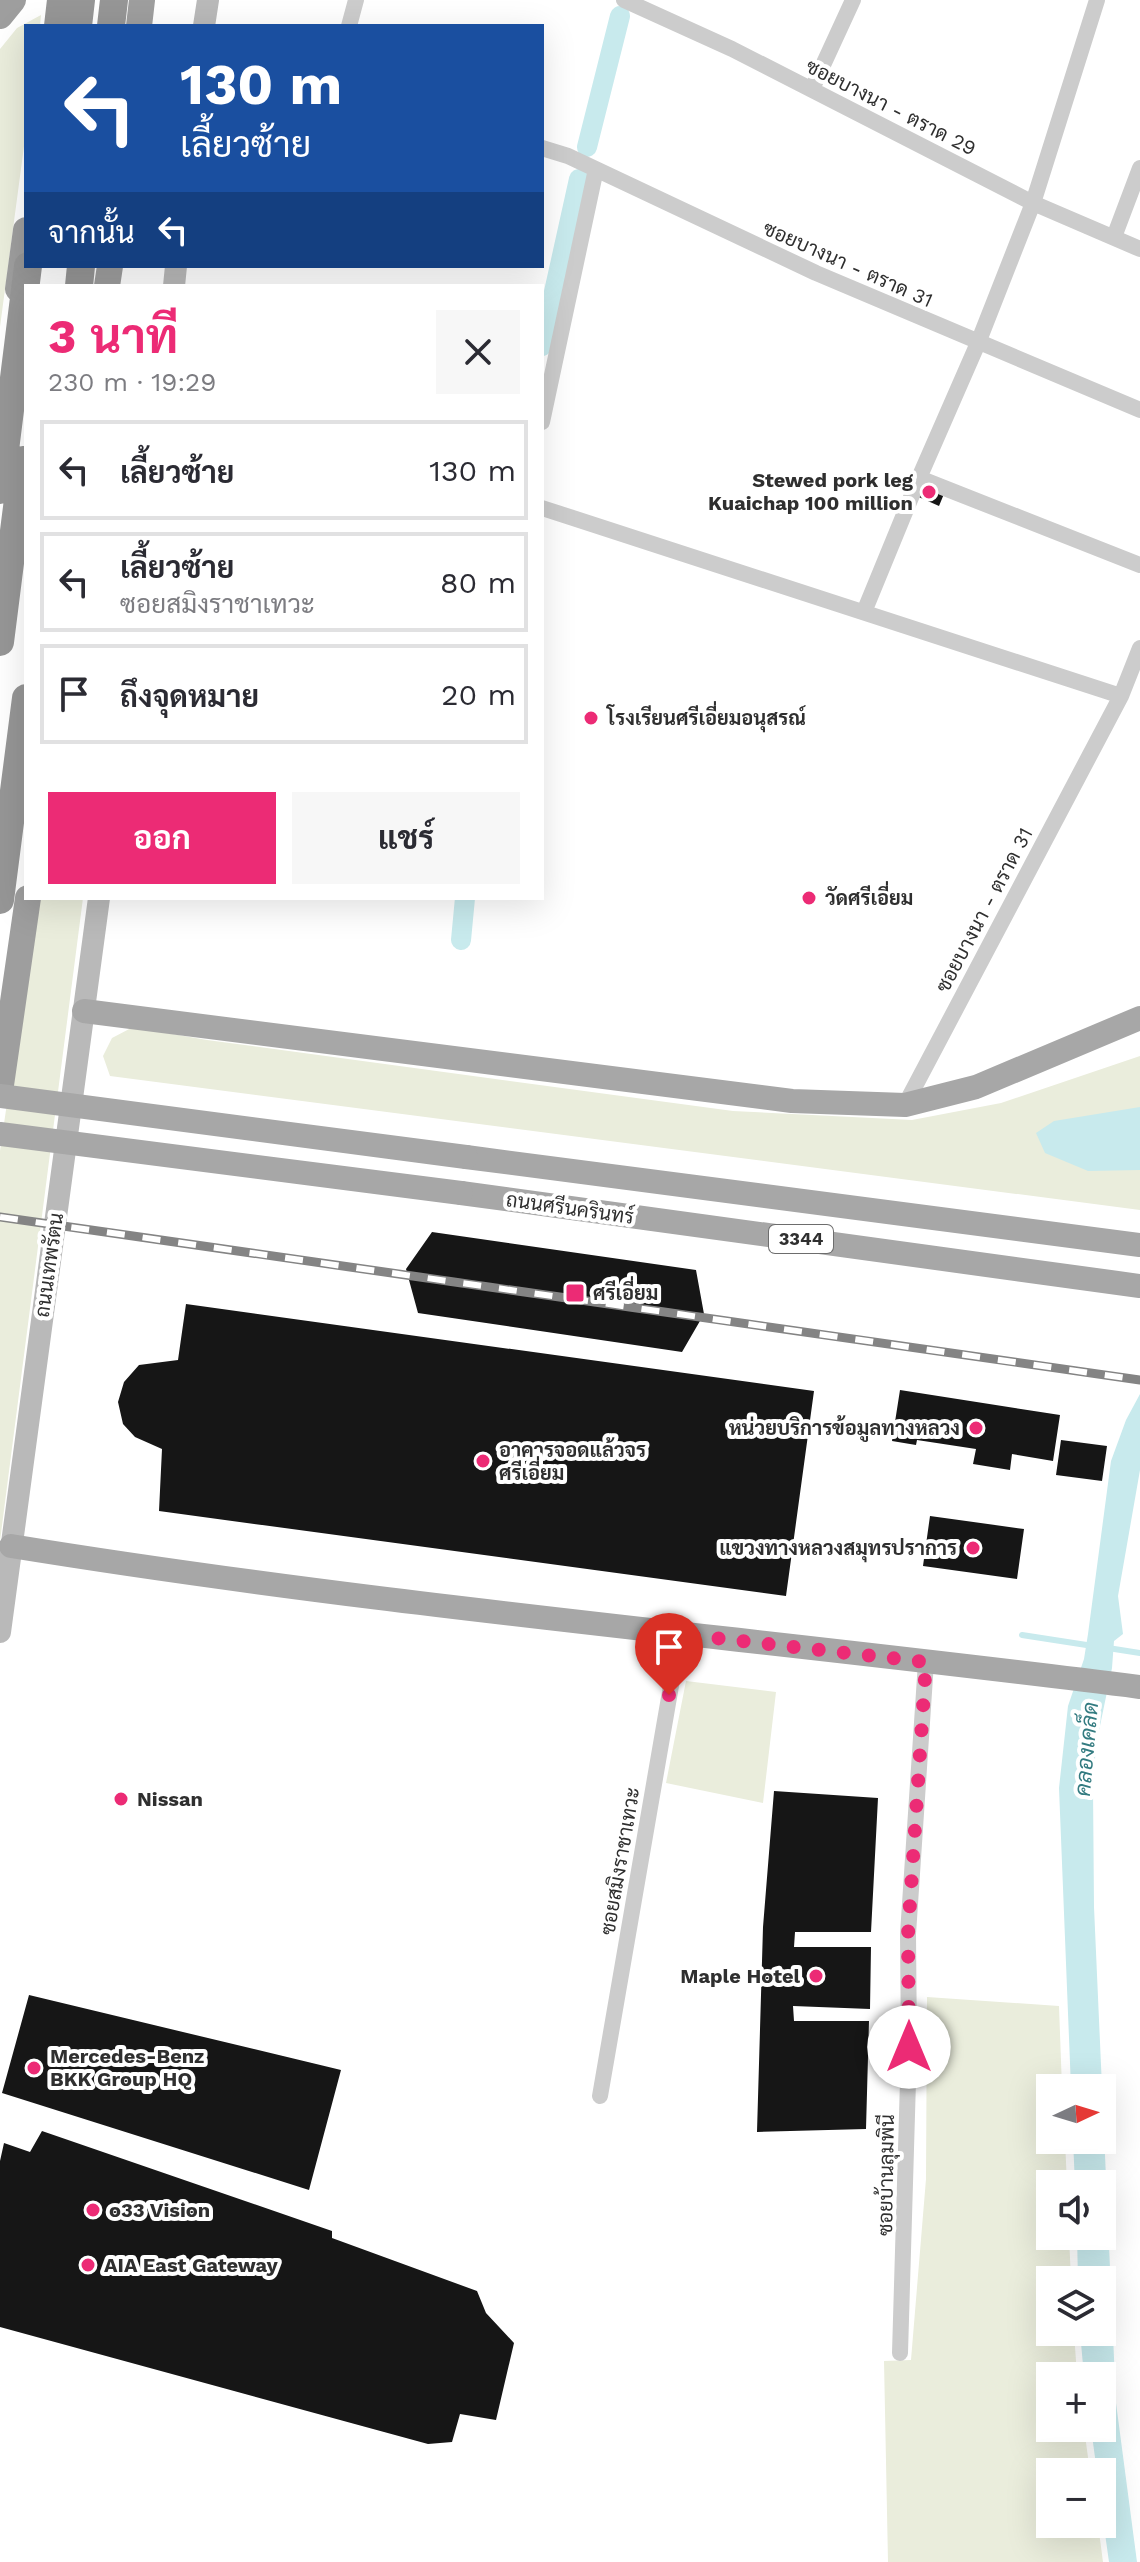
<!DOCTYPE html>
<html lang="th">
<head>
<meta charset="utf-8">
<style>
  :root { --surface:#fff; --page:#f7f7f7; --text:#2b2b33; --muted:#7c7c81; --line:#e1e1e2; --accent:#ec2b75 }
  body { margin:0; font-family:"Work Sans",Sarabun,sans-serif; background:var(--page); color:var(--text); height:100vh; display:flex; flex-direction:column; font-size:30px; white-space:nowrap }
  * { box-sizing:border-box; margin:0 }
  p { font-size:26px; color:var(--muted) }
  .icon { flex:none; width:44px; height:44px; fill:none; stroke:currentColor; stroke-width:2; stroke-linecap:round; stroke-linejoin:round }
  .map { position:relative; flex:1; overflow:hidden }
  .panel { position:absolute; left:24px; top:284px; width:520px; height:616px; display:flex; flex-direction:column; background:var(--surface); border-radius:0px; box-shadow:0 8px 32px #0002 }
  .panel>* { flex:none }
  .hud { position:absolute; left:24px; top:24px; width:520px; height:244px; border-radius:0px; box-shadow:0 8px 32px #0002; background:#1a4fa0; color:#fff; overflow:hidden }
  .needle { width:52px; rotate:86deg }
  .fabs { position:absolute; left:1036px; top:2074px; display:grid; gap:16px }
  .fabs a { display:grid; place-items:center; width:80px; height:80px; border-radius:0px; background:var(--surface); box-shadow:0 8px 32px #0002; font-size:40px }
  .pin { position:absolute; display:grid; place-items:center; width:68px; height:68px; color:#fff; margin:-82px -34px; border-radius:50% 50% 50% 0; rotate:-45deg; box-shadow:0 0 8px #0007 }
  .pin .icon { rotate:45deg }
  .me { position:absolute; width:88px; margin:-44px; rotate:0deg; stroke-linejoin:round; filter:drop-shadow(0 0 6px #0008) }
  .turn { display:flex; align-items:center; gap:28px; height:168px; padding:0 24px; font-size:36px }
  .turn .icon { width:104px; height:104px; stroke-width:2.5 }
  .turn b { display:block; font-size:56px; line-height:68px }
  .then { display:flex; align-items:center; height:76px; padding:0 24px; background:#0003; gap:16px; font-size:30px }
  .round { display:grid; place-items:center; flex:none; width:84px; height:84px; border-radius:0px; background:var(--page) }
  .headline { display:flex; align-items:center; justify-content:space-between; height:136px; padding:0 24px }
  h1 { font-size:48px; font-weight:700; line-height:60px; color:var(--accent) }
  .action { display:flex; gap:16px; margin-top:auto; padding:16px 24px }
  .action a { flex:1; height:92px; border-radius:0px; background:var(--accent); color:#fff; font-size:32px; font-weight:700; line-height:92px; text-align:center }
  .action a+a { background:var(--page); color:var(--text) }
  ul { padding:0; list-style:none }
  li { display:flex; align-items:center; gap:24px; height:100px; margin:0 16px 12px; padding:0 8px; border:4px solid var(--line); border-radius:0px }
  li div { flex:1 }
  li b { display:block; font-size:30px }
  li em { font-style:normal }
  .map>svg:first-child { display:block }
</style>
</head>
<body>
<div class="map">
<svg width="1140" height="2562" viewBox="0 0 1140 2562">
  <rect width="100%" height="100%" fill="#fff"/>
  <path fill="#eaeddc" d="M41,15l-1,11h-14v105l-26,196v-278l17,-21z
    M37,898h46l-83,643v-390z
    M133,1027l74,13 526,71 179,9 89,-17 139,-47v154l-1030,-134 -7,-20 9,-18z
    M686,1681l90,11 -13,111 -97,-20z
    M927,1997l132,9 3,82h-12v52h15l2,44h-17v52h19l2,44h-21v52h24l3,44h-27v52h34l6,44h-40v52h48l5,38h-215l-4,-201 27,-1 15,-181z"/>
  <path fill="#c8eaed" d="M1140,1107v63l-52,1 -43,-18 -9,-20 18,-12z
    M1140,1394v76l-22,126 5,38 -9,7 -2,27 -16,77 -3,43 1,119 22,496 21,159h-28l-7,-50v-40h-5l-6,-44h11v-52h-18l-4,-44h22v-52h-24l-1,-44h25v-52h-27l-2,-44h29v-52h-31l-12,-300 9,-82 16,-47 4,-25 23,-173 15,-41z"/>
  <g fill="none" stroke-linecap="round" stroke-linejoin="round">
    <path stroke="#c8eaed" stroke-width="6" d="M1022,1635l71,11
      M1108,1648l32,5"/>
    <path stroke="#c8eaed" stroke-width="20" d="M587,147l33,-131
      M542,346l37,-167
      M461,940l4,-42"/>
  </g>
  <path fill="#161616" d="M919,478l27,11 -7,17 -27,-12z
    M432,1232l264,38 8,44 -22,38 -264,-39 -12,-44z
    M186,1304l628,87 -28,205 -627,-85 3,-62 -27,-12 -12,-13 -5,-22 6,-20 15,-17 39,-5z
    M900,1390l160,25 -7,46 -41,-7 -2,16 -37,-6 3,-15 -59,-9 -1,5 -24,-4z
    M1061,1440l46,6 -5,35 -46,-6z
    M930,1516l94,13 -7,50 -94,-13z
    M774,1791l104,7 -7,134h-76l-1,15h77l-1,62 -77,-3 1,15h75l-3,108 -109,3 6,-205z
    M29,1995l312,75 -32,120 -307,-97z
    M42,2131l290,100v7l145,53 9,22 28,30 -18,77 -36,-6 -8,28 -24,2 -428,-117v-166l4,-18 26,9z"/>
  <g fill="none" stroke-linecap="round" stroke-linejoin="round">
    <path stroke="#ccc" stroke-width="16" d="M624,0l108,49 301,154 107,46
      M349,26l7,-26
      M812,89l41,-89
      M542,148l26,8 248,117 324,137
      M1114,237l26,-69
      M542,422l54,-253
      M919,478l221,87
      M542,508l579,188
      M864,612l55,-134 59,-135 55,-140 64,-203
      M905,1105l216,-409 19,-48
      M600,2096l80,-462
      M900,2353l9,-306 -1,-113 18,-272"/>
    <path stroke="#b9b9b9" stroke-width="22" d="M204,26l4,-26
      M174,286l2,-20
      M0,1632l99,-734"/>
    <path stroke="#a7a7a7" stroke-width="24" d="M84,1011l708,90 113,4 71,-18 164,-69
      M466,1157l674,88
      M461,1193l679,93
      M11,1546c375,61 753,93 1129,141"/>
    <path stroke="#9e9e9e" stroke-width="26" d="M0,16l13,-16
      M139,26l3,-26
      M107,286l3,-20
      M18,289l8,-59
      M0,1092l28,-194"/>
    <path stroke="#969696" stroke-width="28" d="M58,26l3,-26
      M78,26l3,-26
      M111,26l3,-26
      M79,286l2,-20
      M0,490l28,-224
      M0,642l23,-182
      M0,900l26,-202"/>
    <defs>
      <path id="rail" d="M0,1217l1140,163"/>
    </defs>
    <use href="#rail" stroke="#848484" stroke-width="9"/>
    <use href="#rail" stroke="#fff" stroke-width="6" stroke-dasharray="18" stroke-linecap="butt"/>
    <path stroke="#a7a7a7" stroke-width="24" d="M0,1096l466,61
      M0,1134l461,59"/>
  </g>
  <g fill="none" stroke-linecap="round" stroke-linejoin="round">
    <path stroke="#ec2b75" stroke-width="14" stroke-dasharray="0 25.2" d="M669,1695l11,-61 246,28 -18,272 1,113"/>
  </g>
  <g fill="#ec2b75" stroke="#fff" stroke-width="3">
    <circle cx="929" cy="492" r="8"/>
    <circle cx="591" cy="718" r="8"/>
    <circle cx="809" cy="898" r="8"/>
    <rect x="565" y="1283" width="20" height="20" rx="4"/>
    <circle cx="976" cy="1428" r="8"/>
    <circle cx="483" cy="1461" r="8"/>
    <circle cx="973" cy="1548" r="8"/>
    <circle cx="121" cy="1799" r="8"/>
    <circle cx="816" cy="1976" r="8"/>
    <circle cx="34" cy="2068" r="8"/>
    <circle cx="93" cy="2210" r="8"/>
    <circle cx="88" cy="2265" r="8"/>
  </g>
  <g text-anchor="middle" stroke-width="8" stroke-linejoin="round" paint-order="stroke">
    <rect fill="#fff" stroke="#6d6d6d" stroke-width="2" x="769" y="1225" width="64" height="28" rx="6"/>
    <g font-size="18" font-weight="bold" fill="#2f2f2f">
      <text x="801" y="1245">3344</text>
    </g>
    <g font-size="20" fill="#2f2f2f" stroke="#fff">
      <text transform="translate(891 107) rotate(27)" y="7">ซอยบางนา - ตราด 29</text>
      <text transform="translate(848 264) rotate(24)" y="7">ซอยบางนา - ตราด 31</text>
      <text transform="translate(984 910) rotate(-62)" y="7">ซอยบางนา - ตราด 31</text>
      <text transform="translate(570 1208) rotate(8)" y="7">ถนนศรีนครินทร์</text>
      <text transform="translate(49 1265) rotate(-82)" y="7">ถนนเทพรัตน</text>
      <text transform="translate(620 1861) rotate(-80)" y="7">ซอยสมิงราชาเทวะ</text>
      <text transform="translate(886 2175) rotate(-89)" y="7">ซอยบ้านลุมพินี</text>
    </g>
    <g font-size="20" font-weight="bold" fill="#2f2f2f" stroke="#fff" text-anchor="start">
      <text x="913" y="487" text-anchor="end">Stewed pork leg<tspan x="913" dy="23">Kuaichap 100 million</tspan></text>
      <text x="607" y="725">โรงเรียนศรีเอี่ยมอนุสรณ์</text>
      <text x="825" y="905">วัดศรีเอี่ยม</text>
      <text x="593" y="1300">ศรีเอี่ยม</text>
      <text x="960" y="1435" text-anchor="end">หน่วยบริการข้อมูลทางหลวง</text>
      <text x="499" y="1457">อาคารจอดแล้วจร<tspan x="499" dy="23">ศรีเอี่ยม</tspan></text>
      <text x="957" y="1555" text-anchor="end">แขวงทางหลวงสมุทรปราการ</text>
      <text x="137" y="1806">Nissan</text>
      <text x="800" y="1983" text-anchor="end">Maple Hotel</text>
      <text x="50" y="2063">Mercedes-Benz<tspan x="50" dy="23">BKK Group HQ</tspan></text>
      <text x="109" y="2217">o33 Vision</text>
      <text x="104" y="2272">AIA East Gateway</text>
    </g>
    <g font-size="22" font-style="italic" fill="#337b80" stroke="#fff">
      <text transform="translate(1086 1749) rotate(-85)" y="8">คลองเคล็ด</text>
    </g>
  </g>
</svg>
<div class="fabs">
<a><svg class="needle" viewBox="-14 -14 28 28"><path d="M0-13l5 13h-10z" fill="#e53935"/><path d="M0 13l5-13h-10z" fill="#7c7c81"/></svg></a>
<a><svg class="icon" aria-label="sound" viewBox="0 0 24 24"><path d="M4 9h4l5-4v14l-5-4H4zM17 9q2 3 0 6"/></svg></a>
<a><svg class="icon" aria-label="layers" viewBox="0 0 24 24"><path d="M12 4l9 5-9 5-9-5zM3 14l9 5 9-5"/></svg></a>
<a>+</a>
<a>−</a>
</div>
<div class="pin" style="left:669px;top:1695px;background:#d93025"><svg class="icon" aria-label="arrive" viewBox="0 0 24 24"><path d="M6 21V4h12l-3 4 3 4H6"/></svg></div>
<svg class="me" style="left:909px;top:2047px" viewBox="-20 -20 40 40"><circle r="19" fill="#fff"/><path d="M0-13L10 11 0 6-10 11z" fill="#ec2b75"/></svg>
<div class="hud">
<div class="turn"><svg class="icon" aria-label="left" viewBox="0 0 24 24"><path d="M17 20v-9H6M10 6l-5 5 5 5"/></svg><div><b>130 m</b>เลี้ยวซ้าย</div></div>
<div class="then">จากนั้น<svg class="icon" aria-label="left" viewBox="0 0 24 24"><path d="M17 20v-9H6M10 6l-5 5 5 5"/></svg></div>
</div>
<section class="panel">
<div class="headline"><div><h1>3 นาที</h1><p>230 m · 19:29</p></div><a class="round"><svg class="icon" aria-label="close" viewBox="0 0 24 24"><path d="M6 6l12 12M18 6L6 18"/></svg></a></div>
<ul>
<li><svg class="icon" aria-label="left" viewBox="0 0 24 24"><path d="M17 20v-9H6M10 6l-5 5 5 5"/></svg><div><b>เลี้ยวซ้าย</b></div><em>130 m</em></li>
<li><svg class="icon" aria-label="left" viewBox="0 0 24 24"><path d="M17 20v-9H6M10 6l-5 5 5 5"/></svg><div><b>เลี้ยวซ้าย</b><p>ซอยสมิงราชาเทวะ</p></div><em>80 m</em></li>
<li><svg class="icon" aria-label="arrive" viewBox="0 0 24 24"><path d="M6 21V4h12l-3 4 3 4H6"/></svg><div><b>ถึงจุดหมาย</b></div><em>20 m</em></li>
</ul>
<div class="action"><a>ออก</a><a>แชร์</a></div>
</section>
</div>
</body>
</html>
